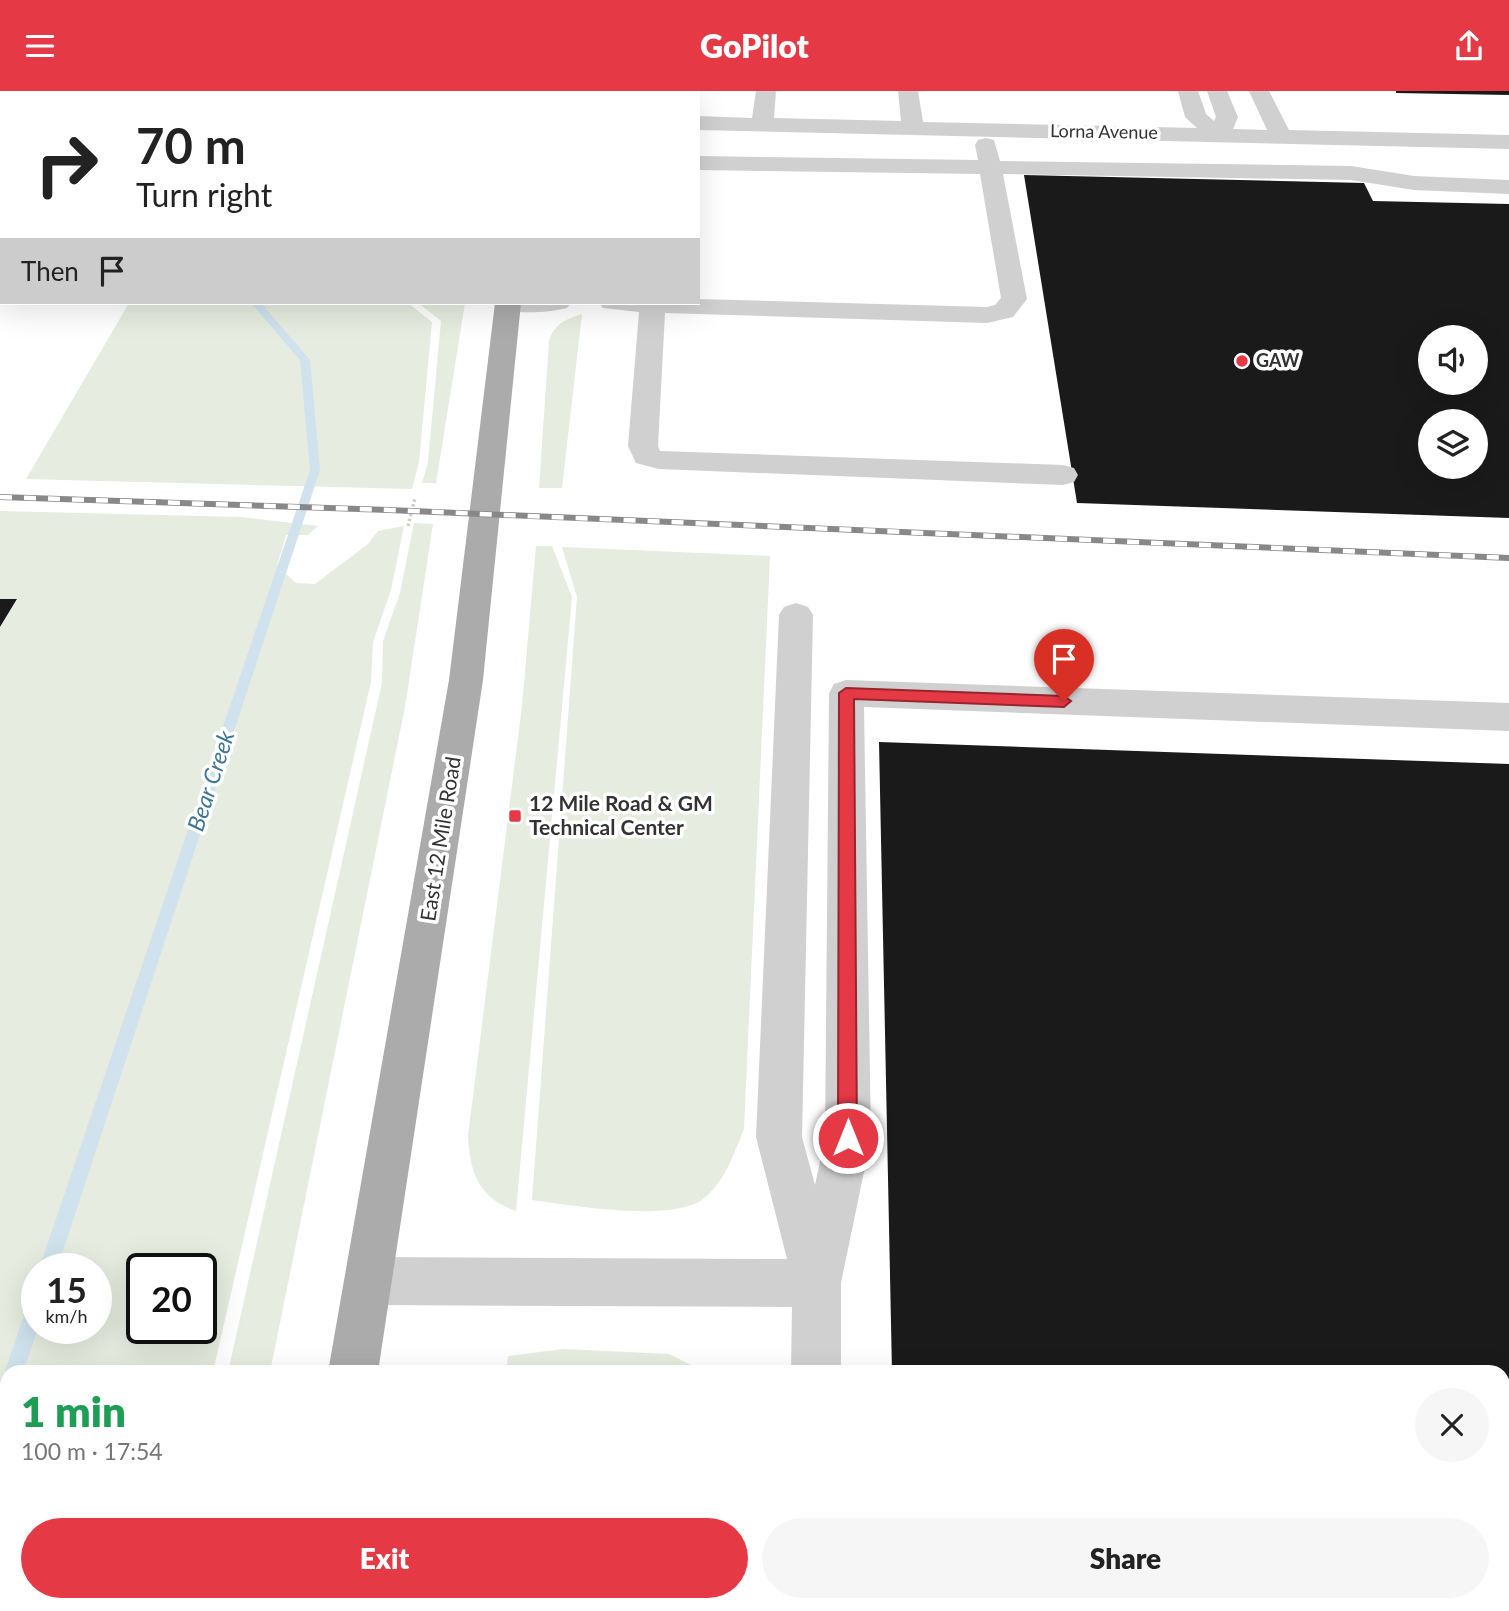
<!DOCTYPE html>
<html lang="en">
<head>
<meta charset="utf-8">
<style>
  :root { --surface:#fff; --page:#f6f6f6; --text:#222; --muted:#767676; --accent:#e63946 }
  body { margin:0; font-family:Lato,sans-serif; background:var(--page); color:var(--text); height:100vh; display:flex; flex-direction:column; font-size:26px; white-space:nowrap }
  * { box-sizing:border-box; margin:0 }
  p { font-size:23px; color:var(--muted) }
  .icon { flex:none; width:38px; height:38px; fill:none; stroke:currentColor; stroke-width:2; stroke-linecap:round; stroke-linejoin:round }
  .map { position:relative; flex:1; overflow:hidden }
  .side { position:absolute; left:0px; top:1274px; width:1510px; height:247px; display:flex; flex-direction:column; background:var(--surface); border-radius:21px 21px 0 0; box-shadow:0 7px 28px #0002 }
  .side>* { flex:none }
  .hud { position:absolute; left:0px; top:0px; width:700px; height:214px; box-shadow:0 7px 28px #0002; background:#fff; color:var(--text); overflow:hidden }
  .buttons { position:absolute; left:1418px; top:234px; display:grid; gap:14px }
  .buttons a { display:grid; place-items:center; width:70px; height:70px; border-radius:50%; background:var(--surface); box-shadow:0 7px 28px #0002; font-size:35px }
  .speed { position:absolute; left:21px; top:1162px; display:flex; gap:14px; font-size:35px; font-weight:700; text-align:center }
  .speed>* { display:grid; place-content:center; width:91px; height:91px; border-radius:50%; background:var(--surface); box-shadow:0 7px 28px #0002; line-height:1 }
  .speed small { font-size:18px; font-weight:400 }
  .speed .limit { border:4px solid #111; border-radius:10px; background:#fff; color:#111 }
  .pin { position:absolute; display:grid; place-items:center; width:60px; height:60px; color:#fff; margin:-72px -30px; border-radius:50% 50% 50% 0; rotate:-45deg; box-shadow:0 0 7px #0007 }
  .pin .icon { rotate:45deg }
  .me { position:absolute; width:77px; margin:-38px; rotate:0deg; stroke-linejoin:round; filter:drop-shadow(0 0 5px #0008) }
  .turn { display:flex; align-items:center; gap:24px; height:147px; padding:0 21px; font-size:32px }
  .turn .icon { width:91px; height:91px; stroke-width:2.5 }
  .turn b { display:block; font-size:49px; line-height:60px }
  .then { display:flex; align-items:center; height:66px; padding:0 21px; background:#0003; gap:14px; font-size:26px }
  .round { display:grid; place-items:center; flex:none; width:74px; height:74px; border-radius:37px; background:var(--page) }
  .summary { display:flex; align-items:center; justify-content:space-between; height:119px; padding:0 21px }
  h1 { font-size:42px; font-weight:800; line-height:52px; color:#1e9e55 }
  .cta { display:flex; gap:14px; margin-top:auto; padding:14px 21px }
  .cta a { flex:1; height:80px; border-radius:42px; background:var(--accent); color:#fff; font-size:28px; font-weight:800; line-height:80px; text-align:center }
  .cta a+a { background:var(--page); color:var(--text) }
  header { display:flex; justify-content:space-between; align-items:center; height:91px; padding:0 21px; background:var(--accent); color:#fff; font-size:32px; font-weight:800 }
  .map>svg:first-child { display:block }
</style>
</head>
<body>
<header><svg class="icon" aria-label="menu" viewBox="0 0 24 24"><path d="M4 6h16M4 12h16M4 18h16"/></svg>GoPilot<svg class="icon" aria-label="share" viewBox="0 0 24 24"><path d="M12 15V3M7 8l5-5 5 5M5 13v7h14v-7"/></svg></header>
<div class="map">
<svg width="1509" height="1520" viewBox="0 0 1509 1520">
  <rect width="100%" height="100%" fill="#fff"/>
  <path fill="#e6ecdf" fill-rule="evenodd" d="M129,212h279l24,19 -13,140 -7,27 -386,-10z
    M418,212h47l-29,180h-14l6,-21 13,-141z
    M582,223l-20,174h-23l10,-147c5,-17 17,-22 33,-27z
    M0,420l242,6 76,9 -10,9h-22l-9,31 19,17 19,1 53,-40 10,-13 26,-5 -13,64 -18,52 -2,40 -158,690h-206v233h149l-1,6h-155v-983l17,-28 -17,-1zM37,1178h59v59h-59zM142,1178h59v59h-59z
    M414,432l19,1 -28,183 -135,665h-42l154,-689 1,-42 17,-48z
    M536,455h16l20,51 -56,614c-37,-13 -46,-37 -48,-75l54,-430z
    M562,456l208,9 -26,573c-10,24 -19,53 -41,70 -32,24 -132,6 -171,1l45,-603z
    M564,1258l105,5 36,18h-199l2,-16z
    M477,1514h242l-1,6h-241z"/>
  <g fill="none" stroke-linecap="round" stroke-linejoin="round">
    <path fill="#cfe2ee" fill-rule="evenodd" d="M251,212h10l49,57 10,110 -263,799h-18l271,-799 -10,-110z
      M37,1203l1,34 -15,44h-16v5l-2,-5 23,-69 3,-6z
      M7,1292v36l-7,3v-35z"/>
  </g>
  <path fill="#1a1a1a" fill-rule="evenodd" d="M1396,0h113v4l-113,-2z
    M1024,84l340,8 9,18 136,3v314l-432,-15zM1430,247h45v45h-45zM1430,331h45v45h-45z
    M0,508h17l-17,28z
    M879,651l630,22v847h-613v-6h607v-233h-611z"/>
  <g fill="none" stroke-linecap="round" stroke-linejoin="round">
    <path stroke="#cdcdcd" stroke-width="3.5" stroke-dasharray="2.5 2.5" stroke-linecap="butt" d="M408,435l7,-28"/>
    <path fill="#d0d0d0" fill-rule="evenodd" d="M36,0h21l-22,2z
      M756,0h20l-2,27 127,3 -3,-30h20l5,31 274,6 -12,-11 -7,-26h20l8,23 8,7 2,-4 -9,-26h20l11,26 -5,12 34,1 -18,-39h20l20,39 220,5v14l-811,-19v-14l54,2z
      M0,20h2v12h-2z
      M986,47l8,2 6,21 351,5 63,10 95,4v14l-95,-4 -63,-10 -348,-6 24,125 -14,18 -26,6 -322,-10 -7,133 2,5 403,14 11,3 4,7 -4,7 -11,3 -404,-16 -23,-6 -8,-17 11,-134 -36,-4 -4,-5h99v-4l289,8 8,-2 6,-7 -21,-124 -282,-4v-14l280,4 -3,-15 3,-5z
      M496,212h75l-4,5c-20,5 -48,6 -68,1z
      M796,512l12,4 5,8 -11,522 13,48 10,-47 4,-445 5,-9 12,-4 663,23v28l-645,-24 7,431 -30,145v89h-50l1,-65 -422,-2 -17,-7 -7,-17 7,-17 17,-7 417,2 -31,-122 23,-522 5,-8z
      M786,1514h56v6h-56z"/>
    <path fill="#ababab" fill-rule="evenodd" d="M520,0h20v2h-20z
      M495,212h26l-38,377 -105,692h-50l121,-692z
      M283,1514h56l-1,6h-56z"/>
    <defs>
      <path id="rail" d="M0,406l389,13 1120,48"/>
    </defs>
    <use href="#rail" stroke="#888" stroke-width="6"/>
    <use href="#rail" stroke="#fff" stroke-width="4.5" stroke-dasharray="12" stroke-linecap="butt"/>
  </g>
  <path fill="#e63946" stroke="#96252e" stroke-width="2" d="M846,597l218,8 7,5 -7,6 -210,-8 3,439 -3,7 -6,2 -7,-2 -3,-7 1,-445z"/>
  <g fill="#e63946" stroke="#fff" stroke-width="2.5">
    <circle cx="1242" cy="270" r="7"/>
    <rect x="508" y="718" width="14" height="14" rx="3.5"/>
  </g>
  <g text-anchor="middle" stroke-width="7" stroke-linejoin="round" paint-order="stroke">
    <g font-size="18" fill="#333" stroke="#fff">
      <text transform="translate(1104 41) rotate(1)" y="6">Lorna Avenue</text>
    </g>
    <g font-size="18" font-weight="bold" fill="#333" stroke="#fff" text-anchor="start">
      <text x="1256" y="276">GAW</text>
    </g>
    <g font-size="21" font-weight="bold" fill="#333" stroke="#fff" text-anchor="start">
      <text x="529" y="720">12 Mile Road &amp; GM<tspan x="529" dy="24">Technical Center</tspan></text>
    </g>
    <g font-size="21" fill="#333" stroke="#fff">
      <text transform="translate(441 748) rotate(-81)" y="7">East 12 Mile Road</text>
    </g>
    <g font-size="23" font-style="italic" fill="#3f7597" stroke="#fff">
      <text transform="translate(211 690) rotate(-72)" y="8">Bear Creek</text>
    </g>
  </g>
</svg>
<div class="buttons">
<a><svg class="icon" aria-label="sound" viewBox="0 0 24 24"><path d="M4 9h4l5-4v14l-5-4H4zM17 9q2 3 0 6"/></svg></a>
<a><svg class="icon" aria-label="layers" viewBox="0 0 24 24"><path d="M12 4l9 5-9 5-9-5zM3 14l9 5 9-5"/></svg></a>
</div>
<div class="speed"><div>15<small>km/h</small></div><div class="limit">20</div></div>
<div class="pin" style="left:1064px;top:610px;background:#d93025"><svg class="icon" aria-label="arrive" viewBox="0 0 24 24"><path d="M6 21V4h12l-3 4 3 4H6"/></svg></div>
<svg class="me" style="left:848px;top:1047px" viewBox="-20 -20 40 40"><circle r="17" fill="#e63946" stroke="#fff" stroke-width="3"/><path d="M0-11L8 9 0 5-8 9z" fill="#fff"/></svg>
<div class="hud">
<div class="turn"><svg class="icon" aria-label="right" viewBox="0 0 24 24"><path d="M7 20v-9h11M14 6l5 5-5 5"/></svg><div><b>70 m</b>Turn right</div></div>
<div class="then">Then<svg class="icon" aria-label="arrive" viewBox="0 0 24 24"><path d="M6 21V4h12l-3 4 3 4H6"/></svg></div>
</div>
<section class="side">
<div class="summary"><div><h1>1 min</h1><p>100 m · 17:54</p></div><a class="round"><svg class="icon" aria-label="close" viewBox="0 0 24 24"><path d="M6 6l12 12M18 6L6 18"/></svg></a></div>
<div class="cta"><a>Exit</a><a>Share</a></div>
</section>
</div>
</body>
</html>
